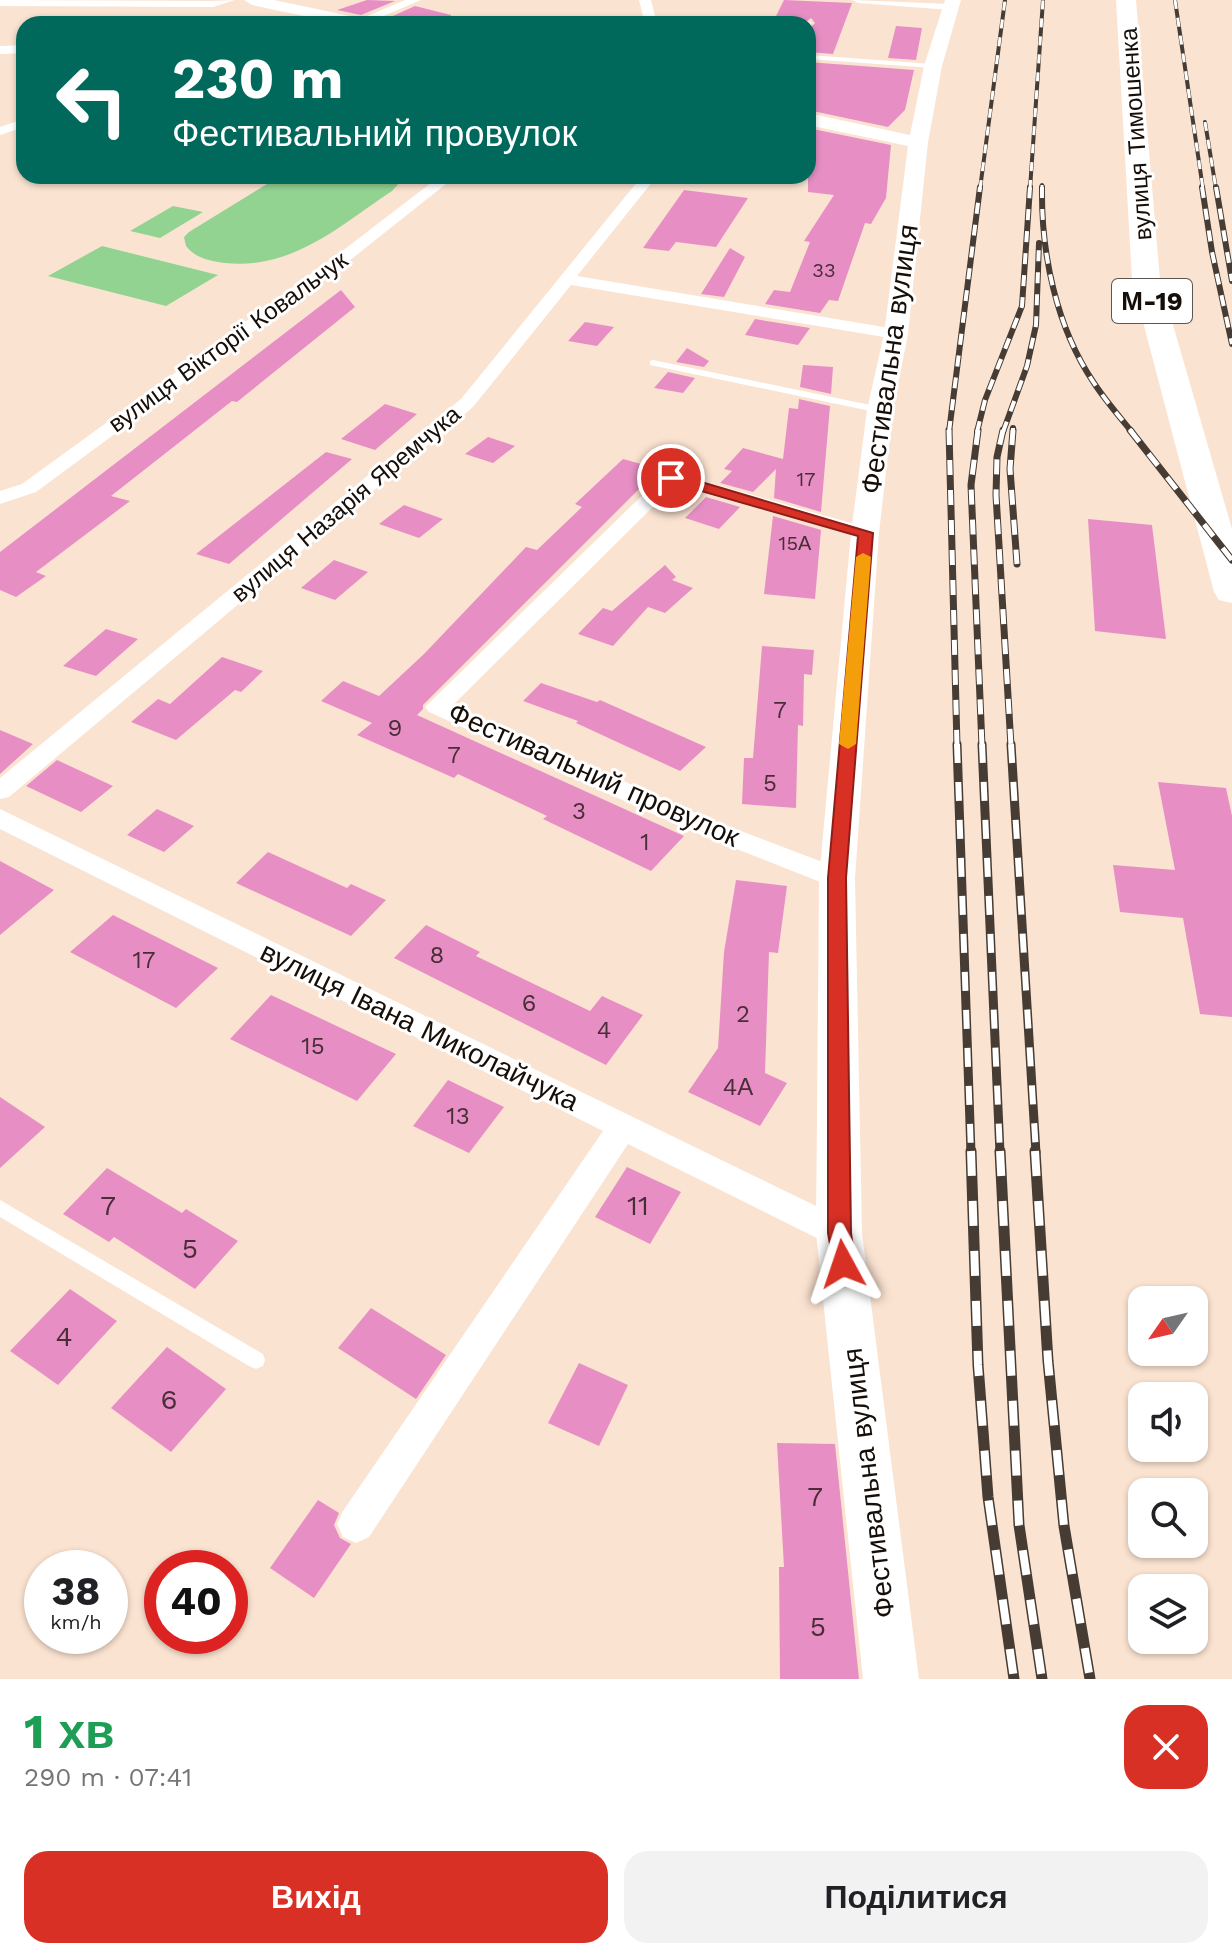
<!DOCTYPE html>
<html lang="uk">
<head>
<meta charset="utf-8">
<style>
  :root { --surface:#fff; --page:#f2f2f2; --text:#202124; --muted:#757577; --accent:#d93025 }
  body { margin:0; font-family:"Work Sans",sans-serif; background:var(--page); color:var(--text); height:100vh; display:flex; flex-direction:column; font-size:30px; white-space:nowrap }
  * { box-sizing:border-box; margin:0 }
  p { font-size:26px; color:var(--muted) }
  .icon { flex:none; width:44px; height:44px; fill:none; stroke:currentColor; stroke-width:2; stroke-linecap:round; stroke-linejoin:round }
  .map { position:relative; height:1679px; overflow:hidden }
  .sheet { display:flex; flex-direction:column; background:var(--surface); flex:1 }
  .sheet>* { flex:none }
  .hud { position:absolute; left:16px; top:16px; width:800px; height:168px; border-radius:24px; box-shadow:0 2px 6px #0004; background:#00695c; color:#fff; overflow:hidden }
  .needle { width:52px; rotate:236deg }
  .fabs { position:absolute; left:1128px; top:1286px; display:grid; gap:16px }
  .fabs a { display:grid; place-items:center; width:80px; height:80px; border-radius:16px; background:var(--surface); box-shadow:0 2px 6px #0004; font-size:40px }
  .speed { position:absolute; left:24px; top:1550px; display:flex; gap:16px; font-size:40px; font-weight:700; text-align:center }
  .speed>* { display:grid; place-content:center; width:104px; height:104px; border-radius:50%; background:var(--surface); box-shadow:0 2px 6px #0004; line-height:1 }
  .speed small { font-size:20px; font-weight:400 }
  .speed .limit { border:12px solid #d22; background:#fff; color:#111 }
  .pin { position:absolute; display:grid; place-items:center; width:68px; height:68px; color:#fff; margin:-34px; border:4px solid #fff; border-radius:50%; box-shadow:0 2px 8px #0007 }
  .me { position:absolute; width:88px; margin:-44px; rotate:355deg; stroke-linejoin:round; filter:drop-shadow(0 0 6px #0008) }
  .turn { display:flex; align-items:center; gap:28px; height:168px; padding:0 24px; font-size:36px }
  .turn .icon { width:104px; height:104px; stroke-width:2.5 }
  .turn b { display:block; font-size:56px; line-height:68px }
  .round { display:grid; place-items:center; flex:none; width:84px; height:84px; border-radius:24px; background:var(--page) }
  .summary { display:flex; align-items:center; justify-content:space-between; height:136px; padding:0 24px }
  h1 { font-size:48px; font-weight:700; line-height:60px; color:#1e9e55 }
  .button { display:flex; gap:16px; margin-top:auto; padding:16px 24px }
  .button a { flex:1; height:92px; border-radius:24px; background:var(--accent); color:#fff; font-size:32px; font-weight:700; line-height:92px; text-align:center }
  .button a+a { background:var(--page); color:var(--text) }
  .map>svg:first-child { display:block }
</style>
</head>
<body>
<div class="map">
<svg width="1232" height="1679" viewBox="0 0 1232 1679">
  <rect width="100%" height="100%" fill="#fbe3d1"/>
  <path fill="#93d392" d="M280,176h121v5l-9,10c-53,35 -99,79 -167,72 -15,-2 -30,-5 -39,-17l-2,-9 5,-5z
    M173,206l30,6 -43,26 -30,-7z
    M102,246l116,29 -52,31 -118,-30z"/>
  <path fill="#e78fc5" d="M367,0l28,1 -34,14 -24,-5z
    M784,0l68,3 -19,51 -25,-2v-21l7,-8 -4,-5 -8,6 -30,-2z
    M415,6l36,9 -1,9h-75z
    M896,26l26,2 -6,32 -28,-2z
    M808,62l106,8 -9,40 -17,17 -80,-17z
    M808,128l83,17 -5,53 -15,26 -6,-1 -27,78 -9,-1 -9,13 -55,-9 9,-14 16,2 20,-50 -6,-1 30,-46 -26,-3z
    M684,190l64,8 -32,49 -40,-5 -7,9 -26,-3z
    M730,248l15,9 -21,40 -23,-3z
    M341,290l14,17 -118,95 -5,-1 -121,95 19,5 -94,71 10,4 -30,21 -16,-7v-38z
    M755,319l55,9 -12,17 -53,-10z
    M585,322l29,5 -17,19 -29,-5z
    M687,348l22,13 -5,6 -28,-5z
    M803,365l30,2 -2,27 -31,-7z
    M668,372l27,6 -12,15 -29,-5z
    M799,399l31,7 -9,106 -47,-14 2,-29 -23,23 -33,-9 12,-12 -8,-2 19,-21 40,11 6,-51 9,1z
    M385,404l32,10 -42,36 -34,-11z
    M488,437l27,9 -22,17 -28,-9z
    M326,452l26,7 -123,105 -33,-10z
    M623,459l36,10 -236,236v4l-6,6 267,121 -33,35 -108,-52 4,-3 -89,-42 -4,4 -97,-43 15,-12 -51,-22 22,-20 36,15 45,-42 102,-107 11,3 45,-43 -7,-3z
    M706,497l34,10 -21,22 -34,-11z
    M404,505l39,14 -24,19 -40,-14z
    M773,516l48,14 -6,69 -51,-5z
    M1088,519l64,6 14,114 -71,-8z
    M334,560l34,12 -33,28 -34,-12z
    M665,565l11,12 -4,3 21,8 -28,25 -17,-6 -35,39 -35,-12 25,-26 9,3z
    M106,629l32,10 -42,37 -33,-10z
    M762,646l52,4 -2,25 -8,-1 -1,52 -5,-1 -2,83 -54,-4 2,-46h9z
    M222,657l41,14 -22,21 -6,-2 -59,50 -45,-18 27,-23 12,5z
    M541,683l56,19 3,-2 106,47 -26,24 -104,-48 2,-2 -55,-20z
    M0,730l33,14 -33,30z
    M57,760l56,26 -32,26 -55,-26z
    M1158,782l68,6 6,28v201l-32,-3 -17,-96 -63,-6 -7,-47 62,5z
    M157,809l37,17 -30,26 -37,-17z
    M268,852l79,36 4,-4 35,16 -35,36 -115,-53z
    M0,861l54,29 -54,45z
    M736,880l51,6 -9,67 -9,-1 -4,121 22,10 -27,43 -72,-34 30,-44 6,-96z
    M113,915l105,53 -42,40 -106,-56z
    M426,925l54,27 -4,4 114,55 12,-15 41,19 -37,50 -212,-107z
    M271,995l125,59 -39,47 -127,-62z
    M448,1080l56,27 -35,46 -56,-27z
    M0,1097l45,30 -45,41z
    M627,1167l54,25 -31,52 -55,-27z
    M107,1168l75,45 4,-4 52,32 -43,48 -81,-52 -5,5 -46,-28z
    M70,1289l47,32 -59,64 -48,-34z
    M371,1308l75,47 -30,44 -78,-51z
    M167,1347l59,42 -55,63 -60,-44z
    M579,1363l49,22 -29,61 -51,-23z
    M777,1443l58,1 24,235h-79l-1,-112h5z
    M318,1500l21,13 -5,12 6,13 11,6 -37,54 -44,-30z"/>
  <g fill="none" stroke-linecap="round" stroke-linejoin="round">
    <path fill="#fff" fill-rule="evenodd" d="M809,21l3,2 -4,5v-4h-2z
      M808,55l125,9 3,2 -3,2 -125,-9z
      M653,360l227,47 5,3 -5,3 -230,-48v-4z
      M0,1200l263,154 2,6 -2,6 -7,3 -7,-3 -249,-149z"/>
    <path fill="#fff" fill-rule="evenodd" d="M0,0l213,1 22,-1 -22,7 -213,-1z
      M405,0h16l-56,24 -14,-1z
      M639,0h12l6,24h-12z
      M852,0l99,4 6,3 -6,3 -93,-7z
      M24,45v8l-24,1v-8z
      M24,119v8l-24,8v-8z
      M440,176h16l-107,85 -313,231 -36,12v-13l22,-7 315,-229z
      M642,176h15l-80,100 319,53 9,5 -9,5 -325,-54 -98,122 -464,390 -9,2v-21l461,-379z
      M671,472l201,57 3,4 -10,6 -190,-54 -222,220 251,112 142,54 4,7 -4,7 -9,3 -9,-3 -142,-56 -257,-117 -4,-5 239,-233z
      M0,809l851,414 4,10 -4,10 -12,4 -12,-4 -199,-99 -259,393 -13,6 -13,-6 -6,-13 6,-13 260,-380 -603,-302z"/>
    <path fill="#fff" fill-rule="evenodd" d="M244,0h30l90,19 8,5h-30l-90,-19z
      M945,0h16l-19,66 -14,76 -20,192 -15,76 -14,123 -24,345 7,355 57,446h-56l-47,-446 3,-355 32,-345 16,-123 17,-76 24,-188 -100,-21v-12l102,22 14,-69z"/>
    <path fill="#fff" fill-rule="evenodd" d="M1116,0h20l24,280 72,249v74l-13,-3 -5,-8 -82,-312z"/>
    <defs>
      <path id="rail-far4" d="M1175,0l28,189
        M1205,122l11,67
        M980,189l25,-189
        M1030,189l13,-189
        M1042,189v-4"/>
      <path id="rail-far3" d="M1042,187c-1,66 14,140 52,196 11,17 25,33 38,49
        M1202,187l10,65 20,92
        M1216,187l16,94
        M949,432l31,-245
        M977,432l8,-32 37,-94 8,-119
        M1003,432l24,-66 9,-41 3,-82
        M1013,432v-4"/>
      <path id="rail-far2" d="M949,430l8,316
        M978,430l-7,55 11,261
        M1003,430l-6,27 -1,38 15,251
        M1013,430l-3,39 7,95
        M1130,430l102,130"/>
      <path id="rail-far1" d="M957,744l14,409
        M982,744l18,409
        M1011,744l25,409"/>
      <path id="rail" d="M971,1151l7,214 10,132 26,182
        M1000,1151l19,374 23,154
        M1035,1151l13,210 16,165 26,153"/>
    </defs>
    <use href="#rail-far4" stroke="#473c33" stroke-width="4"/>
    <use href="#rail-far3" stroke="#473c33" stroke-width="6"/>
    <use href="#rail-far2" stroke="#473c33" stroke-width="7"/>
    <use href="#rail-far1" stroke="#473c33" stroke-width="9"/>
    <use href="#rail" stroke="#473c33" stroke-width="11"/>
    <use href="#rail-far4" stroke="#fff" stroke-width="3" stroke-dasharray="9" stroke-linecap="butt"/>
    <use href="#rail-far3" stroke="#fff" stroke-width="4" stroke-dasharray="11" stroke-linecap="butt"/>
    <use href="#rail-far2" stroke="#fff" stroke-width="5" stroke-dasharray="15" stroke-linecap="butt"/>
    <use href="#rail-far1" stroke="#fff" stroke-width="6" stroke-dasharray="19" stroke-linecap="butt"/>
    <use href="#rail" stroke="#fff" stroke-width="8" stroke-dasharray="25" stroke-linecap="butt"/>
  </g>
  <path fill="#d93025" stroke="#8d1f18" stroke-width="2" d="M671,473l202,60 -27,345 5,355 4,31 -4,8 -8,3 -8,-3 -7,-39v-355l30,-342 -192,-55 -2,-3z"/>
  <path fill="#f59e0b" d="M863,553l8,4 -15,187 -8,5 -9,-5 17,-187z"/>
  <g text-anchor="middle" stroke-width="6" stroke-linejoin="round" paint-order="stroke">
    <g font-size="20" fill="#4a2e37">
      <text x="824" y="277">33</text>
      <text x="806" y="486">17</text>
      <text x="795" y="550">15А</text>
    </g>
    <g font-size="24" fill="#160e08" stroke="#fff">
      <text transform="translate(1136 134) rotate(-94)" y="8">вулиця Тимошенка</text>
      <text transform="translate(228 342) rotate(-36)" y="8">вулиця Вікторії Ковальчук</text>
      <text transform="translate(346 504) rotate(-40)" y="8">вулиця Назарія Яремчука</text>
    </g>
    <g font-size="24" fill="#4a2e37">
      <text x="780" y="718">7</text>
      <text x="395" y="736">9</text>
      <text x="454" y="763">7</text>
      <text x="770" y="791">5</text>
      <text x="579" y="819">3</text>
      <text x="645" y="850">1</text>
      <text x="437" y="963">8</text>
      <text x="144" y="968">17</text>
      <text x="529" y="1011">6</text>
      <text x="743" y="1022">2</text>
      <text x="604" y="1038">4</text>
      <text x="313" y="1054">15</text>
      <text x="738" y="1095">4А</text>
      <text x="458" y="1124">13</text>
    </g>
    <rect fill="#fff" stroke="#5c5652" stroke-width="2" x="1112" y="279" width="80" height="44" rx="6"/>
    <g font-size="26" font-weight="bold" fill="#160e08">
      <text x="1152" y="310">М-19</text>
    </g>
    <g font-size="28" fill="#160e08" stroke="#fff">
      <text transform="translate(889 359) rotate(-82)" y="10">Фестивальна вулиця</text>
      <text transform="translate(594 774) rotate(24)" y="10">Фестивальний провулок</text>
      <text transform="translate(420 1026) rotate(26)" y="10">вулиця Івана Миколайчука</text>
      <text transform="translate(868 1483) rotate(-97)" y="10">Фестивальна вулиця</text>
    </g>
    <g font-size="28" fill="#4a2e37">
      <text x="108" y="1215">7</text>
      <text x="638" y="1215">11</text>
      <text x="190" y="1258">5</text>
      <text x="64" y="1346">4</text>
      <text x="169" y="1409">6</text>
      <text x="815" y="1506">7</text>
      <text x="818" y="1636">5</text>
    </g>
  </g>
</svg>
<div class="fabs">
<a><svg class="needle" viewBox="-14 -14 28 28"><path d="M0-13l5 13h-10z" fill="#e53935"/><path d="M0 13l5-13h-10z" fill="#757577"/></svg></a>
<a><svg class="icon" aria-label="sound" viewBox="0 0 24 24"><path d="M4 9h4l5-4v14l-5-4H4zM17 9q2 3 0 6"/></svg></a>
<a><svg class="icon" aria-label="search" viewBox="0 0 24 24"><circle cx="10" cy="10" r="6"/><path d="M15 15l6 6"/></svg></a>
<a><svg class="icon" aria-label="layers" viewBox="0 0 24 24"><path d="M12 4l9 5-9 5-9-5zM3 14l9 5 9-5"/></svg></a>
</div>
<div class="speed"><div>38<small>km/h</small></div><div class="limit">40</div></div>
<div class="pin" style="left:671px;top:478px;background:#d93025"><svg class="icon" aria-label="arrive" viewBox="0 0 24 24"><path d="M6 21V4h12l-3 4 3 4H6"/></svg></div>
<svg class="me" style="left:843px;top:1264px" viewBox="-20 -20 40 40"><path d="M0-17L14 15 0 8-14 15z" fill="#d93025" stroke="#fff" stroke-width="4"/></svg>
<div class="hud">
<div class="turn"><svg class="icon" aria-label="left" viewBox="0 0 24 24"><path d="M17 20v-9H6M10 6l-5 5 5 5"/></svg><div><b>230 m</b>Фестивальний провулок</div></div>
</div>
</div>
<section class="sheet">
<div class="summary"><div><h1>1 хв</h1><p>290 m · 07:41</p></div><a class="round" style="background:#d93025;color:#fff"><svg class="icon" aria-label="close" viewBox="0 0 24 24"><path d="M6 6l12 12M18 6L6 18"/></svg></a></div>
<div class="button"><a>Вихід</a><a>Поділитися</a></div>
</section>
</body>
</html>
